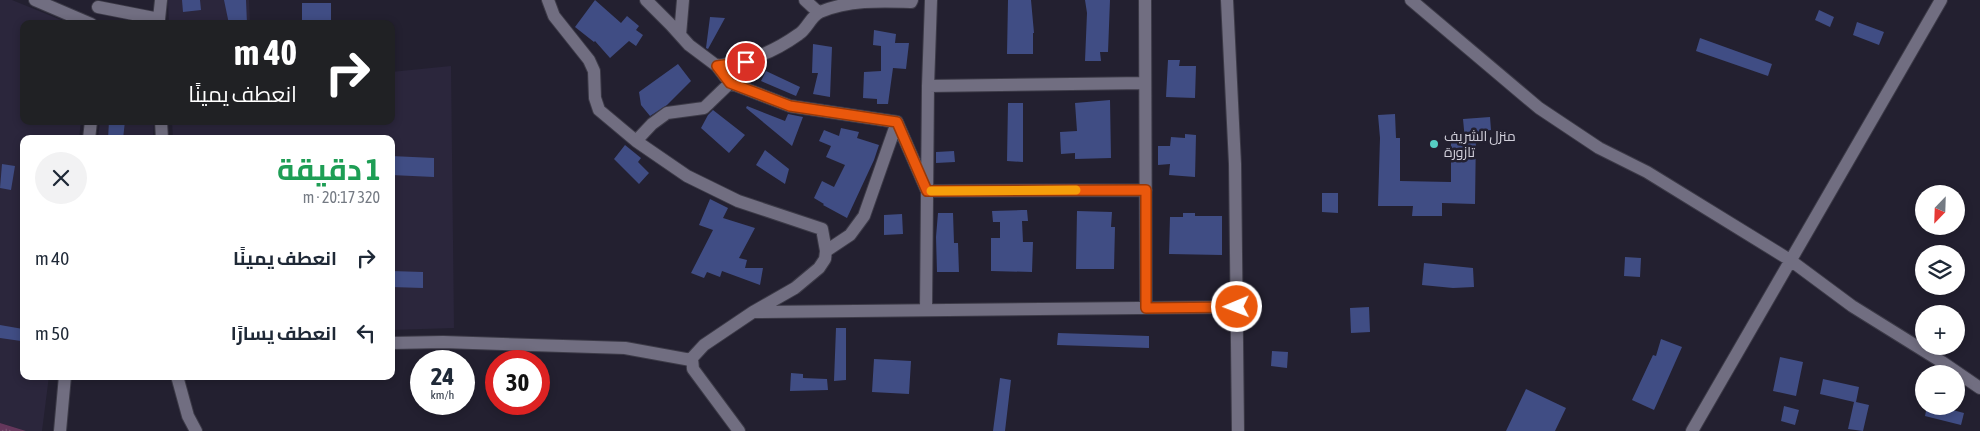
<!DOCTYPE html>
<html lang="ar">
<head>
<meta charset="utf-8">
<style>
  :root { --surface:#fff; --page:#f2f2f3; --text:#1f2937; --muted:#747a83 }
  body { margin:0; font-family:"Asap Condensed",Cairo,sans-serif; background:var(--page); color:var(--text); direction:rtl; height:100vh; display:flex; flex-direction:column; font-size:19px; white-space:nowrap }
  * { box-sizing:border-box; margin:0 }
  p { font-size:16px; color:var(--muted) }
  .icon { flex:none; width:28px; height:28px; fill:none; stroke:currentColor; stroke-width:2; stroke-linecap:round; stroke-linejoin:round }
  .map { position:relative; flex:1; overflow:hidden; direction:ltr }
  .side { position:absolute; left:20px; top:135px; width:375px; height:245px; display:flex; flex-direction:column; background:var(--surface); border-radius:10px; box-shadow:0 2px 8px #0003; direction:rtl }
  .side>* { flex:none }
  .guide { position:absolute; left:20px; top:20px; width:375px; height:105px; border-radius:10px; box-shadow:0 2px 8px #0003; direction:rtl; background:#202124; color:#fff; overflow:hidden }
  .needle { width:32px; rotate:203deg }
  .fabs { position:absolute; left:1915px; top:185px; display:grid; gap:10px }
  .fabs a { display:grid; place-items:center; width:50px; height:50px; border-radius:50%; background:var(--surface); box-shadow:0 2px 8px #0003; font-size:25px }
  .speed { position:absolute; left:410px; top:350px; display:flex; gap:10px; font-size:25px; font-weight:700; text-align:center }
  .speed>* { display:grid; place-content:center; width:65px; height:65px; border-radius:50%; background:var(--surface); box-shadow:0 2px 8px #0003; line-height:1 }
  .speed small { font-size:12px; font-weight:400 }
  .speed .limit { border:8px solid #d22; background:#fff; color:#111 }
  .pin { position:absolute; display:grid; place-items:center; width:42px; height:42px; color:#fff; margin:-21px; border:2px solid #fff; border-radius:50%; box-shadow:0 1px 5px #0007 }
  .me { position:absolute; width:55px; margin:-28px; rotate:269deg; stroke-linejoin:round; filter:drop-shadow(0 0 4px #0008) }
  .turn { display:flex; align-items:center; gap:18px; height:105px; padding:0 15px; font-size:22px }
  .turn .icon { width:65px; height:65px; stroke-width:2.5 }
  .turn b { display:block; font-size:35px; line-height:42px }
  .round { display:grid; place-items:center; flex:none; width:52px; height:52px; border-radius:26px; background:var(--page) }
  .overview { display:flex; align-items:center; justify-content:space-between; height:85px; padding:0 15px }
  h1 { font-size:30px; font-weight:700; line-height:38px; color:#1e9e55 }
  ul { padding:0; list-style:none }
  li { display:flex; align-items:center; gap:15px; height:75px; padding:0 15px }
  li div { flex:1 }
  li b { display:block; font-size:19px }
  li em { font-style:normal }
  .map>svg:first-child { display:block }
</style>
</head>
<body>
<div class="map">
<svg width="1980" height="431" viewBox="0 0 1980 431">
  <defs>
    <pattern id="grass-tufts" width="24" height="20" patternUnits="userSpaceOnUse" patternTransform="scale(1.25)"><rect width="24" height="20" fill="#65375c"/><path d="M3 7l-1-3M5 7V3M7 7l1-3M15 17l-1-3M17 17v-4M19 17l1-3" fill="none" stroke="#7a5373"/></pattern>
  </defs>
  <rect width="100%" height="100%" fill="#232030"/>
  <path fill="#2b263c" d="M0,0h12l59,24h-47v97h57l-2,18h-55v237h25l-7,55h-16l-26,-8z
    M168,0h81l1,24h-81z
    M451,66l3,262 -63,2v-191h-218l-1,-18h219v-49z
    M100,121h54l-1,18h-55z"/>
  <path fill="url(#grass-tufts)" d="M0,423l26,8h-26z"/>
  <path fill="#404d84" d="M182,0h18l1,10 -18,2z
    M224,0h22l1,24h-18z
    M595,0l26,23 6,-7 12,10 -3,4 7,5 -7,11 -7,-5 -19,17 -15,-17 -1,1 -19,-15z
    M1008,0h23l3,33h-1v21h-26z
    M1085,0h25l-2,52h-8l1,9h-16l2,-48z
    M302,3h29v21h-29z
    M1819,10l15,7 -4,10 -15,-7z
    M710,17l15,1 -17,31 -2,-1z
    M1857,22l27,10 -5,13 -26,-10z
    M874,30l22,4 -1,9h14l-3,26 -13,-1 -5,36h-11v-5l-14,-1 1,-26 17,-1v-25l-8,-1z
    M1700,38l72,26 -4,12 -72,-25z
    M813,44l19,3 -2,50 -17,-3 5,-21h-6z
    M1168,60h12l-1,6h17l-1,32 -29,-1z
    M678,64l13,17 -24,24 -17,11 -9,-11 -2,-13z
    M766,71l34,16 -4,9 -35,-15z
    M1110,100l1,58 -36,1v-6l-14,1 -1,-22 17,-1 -2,-28z
    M1008,103h15v59l-16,-1z
    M747,106l38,15 3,-7 15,3 -11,29 -46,-38z
    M713,110l32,25 -16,18 -28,-25 7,-13z
    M1395,114l1,24h4v43l51,1v-42h14l-2,-21 27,-2 1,13 -15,2 -1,72 -33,-1v13h-30l1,-10h-35l2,-68 -2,-23z
    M109,121h16l-2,18h-15z
    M841,128l18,4 -2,6 22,7 -5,15 -27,58 -24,-13 1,-1 -10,-6 8,-17 12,6 11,-22 -19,-8 5,-11 -12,-5 5,-11 15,6z
    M1185,134l11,1 -1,42 -26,-2 1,-11 -12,1v-19h12l1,-9 14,1z
    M625,145l16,13 -3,4 11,11 -10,11 -25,-25z
    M765,150l24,19 -4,15 -29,-19z
    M954,151l1,11 -19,1v-11z
    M391,156l43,2v19l-43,-2z
    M2,164l13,2 -4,24 -11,-2z
    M1322,193h16v20l-16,-1z
    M710,199l18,9 -5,10 32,10 -16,30 8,2 -2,8h18l-3,17 -38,-14 -2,6 -13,-5 -3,6 -13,-5 22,-43 -14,-5z
    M1022,210h5l1,11h-6l1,21h10l-1,30 -41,-1v-33h9v-16h-7l-1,-11z
    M1077,211l35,1 -1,15h4l-1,42h-38z
    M938,213h15l1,30h4l1,29h-22l-1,-35z
    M1183,213h12v3h27v39l-53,-1 1,-37h13z
    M902,214l1,20 -19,1v-20z
    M1625,257l16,1 -1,19 -16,-1z
    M1424,263l49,5 1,19 -21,1 -31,-3z
    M391,271l32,1v16l-32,-1z
    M1369,307l1,25 -19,1 -1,-25z
    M0,325l23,4 -2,12 -21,-3z
    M836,328h10v52l-12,1z
    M1058,333l91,3v12l-92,-3z
    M1661,339l21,8 -28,63 -22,-10 21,-45 3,1z
    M1272,351l16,1 -1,16 -16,-2z
    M1780,357l23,5 -7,34 -23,-5z
    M874,359l37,2 -2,33 -37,-2z
    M791,373l12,1v4l24,1 1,11 -38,1z
    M1000,378l11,2 -6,51h-12z
    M1823,379l36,8 -3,15 13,3 -6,26 -15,-2 6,-27 -34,-8z
    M1526,389l40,19 -11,23h-49z
    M1784,406l15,4 -4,15 -14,-4z
    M1927,406h10l27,7 -3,12 -36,-9z"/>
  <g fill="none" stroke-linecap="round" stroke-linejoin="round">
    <defs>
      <path id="minor" d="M35,0l56,24
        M548,0l6,16 35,44 5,11 1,27 4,12 37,31 51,35 51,25 84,28 4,22 -1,8 -6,9 -24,20 -42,24 -49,33 -12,13 1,11 46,62
        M646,0l25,25 18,20 28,21 13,17 60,23 107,16 30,69 219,-1
        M805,0l13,12
        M1145,0l1,308
        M1227,0l8,164 3,267
        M1411,0l128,108 60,40 48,24 143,88 62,46 90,56 38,26
        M98,7l61,12 2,-19
        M680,35l3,-35
        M717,66c32,-5 54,-12 82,-32 8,-5 12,-18 21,-22 29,-12 59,-11 91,-10l1,-2
        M928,86l217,-3
        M161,121l1,18
        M89,139l2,-18
        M636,141l16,-17 15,-11 37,-5 26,-25
        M826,251l24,-16 14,-19 33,-94
        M926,310l2,-224 3,-86
        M754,312l483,-5
        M391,343l52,-1 182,6 66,12
        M177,376l11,40 8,15
        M60,431l5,-55
        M1692,431l249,-431"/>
    </defs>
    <use href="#minor" stroke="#3c3a47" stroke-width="14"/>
    <use href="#minor" stroke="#716e81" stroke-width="12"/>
  </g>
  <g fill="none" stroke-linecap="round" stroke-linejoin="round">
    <defs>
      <path id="route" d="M746,62l-29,4 13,17 60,23 107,16 30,69 219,-1v118l91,-1"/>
    </defs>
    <use href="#route" stroke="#983908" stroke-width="12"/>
    <use href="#route" stroke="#ea580c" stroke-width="9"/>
    <path stroke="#f59e0b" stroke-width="9" d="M931,191l145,-1"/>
  </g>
  <circle fill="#56cec3" stroke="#232030" stroke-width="2" cx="1434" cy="144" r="5"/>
  <g text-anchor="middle" stroke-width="5" stroke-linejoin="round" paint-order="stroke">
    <g font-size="14" fill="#d2d0db" stroke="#232030" text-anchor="start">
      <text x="1444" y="141">منزل الشريف<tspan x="1444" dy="16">تازورة</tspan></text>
    </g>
  </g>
</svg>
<div class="fabs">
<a><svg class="needle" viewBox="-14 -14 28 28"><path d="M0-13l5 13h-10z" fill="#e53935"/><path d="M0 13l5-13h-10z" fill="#747a83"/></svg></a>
<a><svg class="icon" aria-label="layers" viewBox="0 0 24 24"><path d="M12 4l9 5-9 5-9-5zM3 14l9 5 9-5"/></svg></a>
<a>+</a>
<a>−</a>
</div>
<div class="speed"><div>24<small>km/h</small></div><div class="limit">30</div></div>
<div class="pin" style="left:746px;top:62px;background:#d93025"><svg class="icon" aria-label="arrive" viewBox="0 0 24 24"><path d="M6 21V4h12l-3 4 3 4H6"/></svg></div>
<svg class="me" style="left:1237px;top:307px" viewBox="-20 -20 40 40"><circle r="17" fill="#ea580c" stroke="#fff" stroke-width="3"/><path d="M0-11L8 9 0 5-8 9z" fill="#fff"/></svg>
<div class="guide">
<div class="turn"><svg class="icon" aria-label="right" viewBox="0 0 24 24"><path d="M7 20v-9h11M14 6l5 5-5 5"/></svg><div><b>40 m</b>انعطف يمينًا</div></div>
</div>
<section class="side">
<div class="overview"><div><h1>1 دقيقة</h1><p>320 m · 20:17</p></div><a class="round"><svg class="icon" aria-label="close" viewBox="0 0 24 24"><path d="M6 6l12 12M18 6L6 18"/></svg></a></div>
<ul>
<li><svg class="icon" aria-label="right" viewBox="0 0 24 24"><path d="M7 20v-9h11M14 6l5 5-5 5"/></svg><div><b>انعطف يمينًا</b></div><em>40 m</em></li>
<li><svg class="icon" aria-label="left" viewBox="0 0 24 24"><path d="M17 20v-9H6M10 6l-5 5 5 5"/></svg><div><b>انعطف يسارًا</b></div><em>50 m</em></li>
</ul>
</section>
</div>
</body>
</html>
